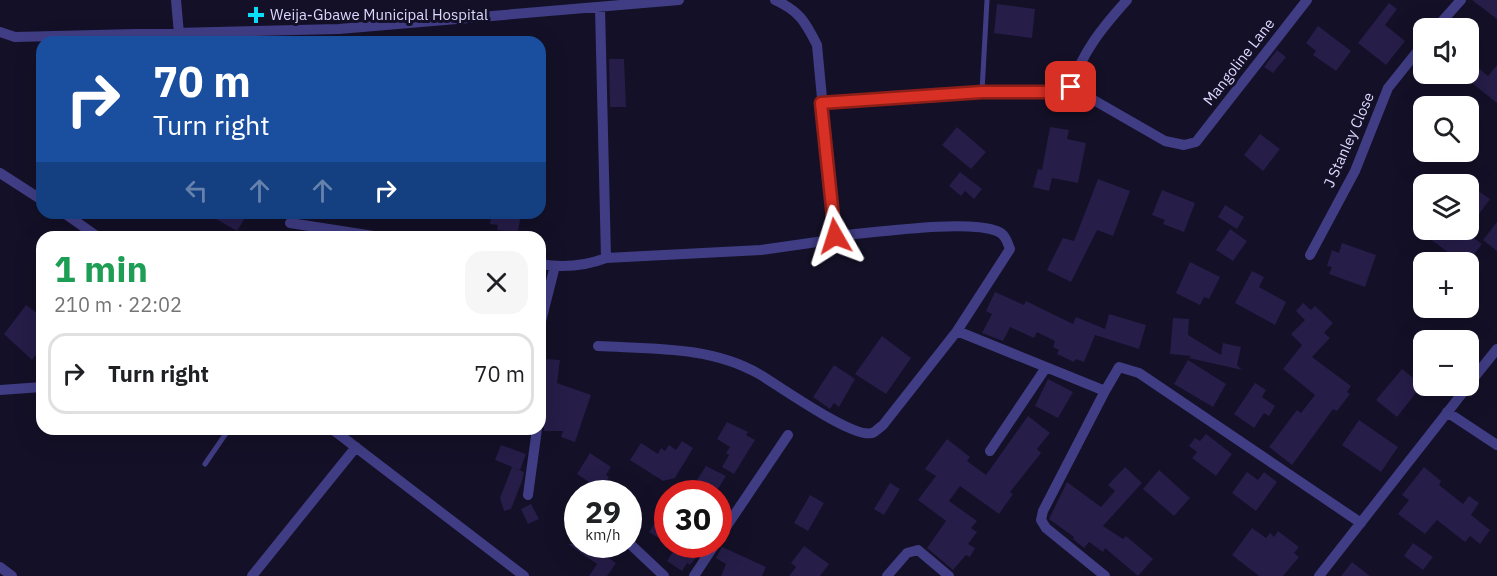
<!DOCTYPE html>
<html lang="en">
<head>
<meta charset="utf-8">
<style>
  :root { --surface:#fff; --page:#f6f6f6; --text:#202124; --muted:#757577; --line:#e0e0e0 }
  body { margin:0; font-family:"IBM Plex Sans",sans-serif; background:var(--page); color:var(--text); height:100vh; display:flex; flex-direction:column; font-size:22px; white-space:nowrap }
  * { box-sizing:border-box; margin:0 }
  p { font-size:20px; color:var(--muted) }
  .icon { flex:none; width:33px; height:33px; fill:none; stroke:currentColor; stroke-width:2; stroke-linecap:round; stroke-linejoin:round }
  .map { position:relative; flex:1; overflow:hidden }
  .side { position:absolute; left:36px; top:231px; width:510px; height:204px; display:flex; flex-direction:column; background:var(--surface); border-radius:18px; box-shadow:0 6px 24px #0002 }
  .side>* { flex:none }
  .top-card { position:absolute; left:36px; top:36px; width:510px; height:183px; border-radius:18px; box-shadow:0 6px 24px #0002; background:#1a4fa0; color:#fff; overflow:hidden }
  .fabs { position:absolute; left:1413px; top:18px; display:grid; gap:12px }
  .fabs a { display:grid; place-items:center; width:66px; height:66px; border-radius:12px; background:var(--surface); box-shadow:0 6px 24px #0002; font-size:30px }
  .speed { position:absolute; left:564px; top:480px; display:flex; gap:12px; font-size:30px; font-weight:700; text-align:center }
  .speed>* { display:grid; place-content:center; width:78px; height:78px; border-radius:50%; background:var(--surface); box-shadow:0 6px 24px #0002; line-height:1 }
  .speed small { font-size:15px; font-weight:400 }
  .speed .limit { border:9px solid #d22; background:#fff; color:#111 }
  .pin { position:absolute; display:grid; place-items:center; width:51px; height:51px; color:#fff; margin:-26px; border-radius:12px; box-shadow:0 3px 9px #0006 }
  .me { position:absolute; width:66px; margin:-33px; rotate:354deg; stroke-linejoin:round; filter:drop-shadow(0 0 4px #0008) }
  .turn { display:flex; align-items:center; gap:21px; height:126px; padding:0 18px; font-size:27px }
  .turn .icon { width:78px; height:78px; stroke-width:2.5 }
  .turn b { display:block; font-size:42px; line-height:51px }
  .lanes { display:flex; align-items:center; height:57px; padding:0 18px; background:#0003; justify-content:center; gap:30px; direction:ltr }
  .lanes .off { opacity:.35 }
  .round { display:grid; place-items:center; flex:none; width:63px; height:63px; border-radius:18px; background:var(--page) }
  .headline { display:flex; align-items:center; justify-content:space-between; height:102px; padding:0 18px }
  h1 { font-size:36px; font-weight:700; line-height:45px; color:#1e9e55 }
  ul { padding:0; list-style:none }
  li { display:flex; align-items:center; gap:18px; height:81px; margin:0 12px 9px; padding:0 6px; border:3px solid var(--line); border-radius:18px }
  li div { flex:1 }
  li b { display:block; font-size:22px }
  li em { font-style:normal }
  .map>svg:first-child { display:block }
</style>
</head>
<body>
<div class="map">
<svg width="1497" height="576" viewBox="0 0 1497 576">
  <rect width="100%" height="100%" fill="#141027"/>
  <path fill="#261d48" d="M1472,0h25v19z
    M1389,3l8,6 -12,16 20,16 -19,24 -28,-22z
    M997,4l38,5 -3,29 -38,-5z
    M1318,26l33,25 -15,20 -23,-16 3,-4 -10,-8z
    M1277,50l9,7 -13,16 -9,-6z
    M609,59h15l2,48h-16z
    M1468,59l20,17 9,-11v38l-29,-23z
    M957,127l29,25 -15,17 -29,-24z
    M1050,127l19,3 -2,9 19,4 -8,40 -26,-5 -3,13 -16,-4 5,-18 4,1z
    M1260,134l20,15 -17,22 -19,-16z
    M960,172l22,17 -8,10 -9,-8 -4,5 -12,-10z
    M1098,179l32,12 -17,45 -16,-6 -26,52 -24,-12 16,-32 11,3z
    M1468,184l22,15 -22,30z
    M1162,190l33,13 -11,29 -21,-8 2,-4 -13,-5z
    M1225,205l19,12 -7,12 -19,-12z
    M206,213h42l-11,18z
    M492,213h29l-3,19 -21,-2 1,-5 -8,-1z
    M1497,222v29l-14,-11z
    M1230,229l17,12 -14,20 -17,-11z
    M1431,230h32l19,14 -14,18 -6,-4 -2,3 -34,-25z
    M1342,243l34,12 -11,32 -36,-13 3,-7 -5,-1 5,-16 7,3z
    M1190,262l30,15 -11,22 -5,-2 -4,8 -24,-12z
    M1252,271l12,6 -5,10 27,15 -11,23 -40,-22z
    M995,292l29,13 2,-4 47,23 3,-7 29,12 4,-15 37,11 -7,24 -44,-14 -11,27 -8,-3 -2,3 -17,-8 2,-4 -6,-3 2,-6 -18,-9 -3,6 -24,-11 -7,14 -21,-8 10,-19 -6,-3z
    M1303,303l8,7 4,-4 18,17 -9,10 6,5 -18,19 39,29 -4,6 3,2 -13,17 -4,-2 -41,56 -23,-18 28,-37 4,3 14,-18 -32,-26 19,-24 -11,-11 14,-14 -9,-9z
    M26,305l16,12v30l-10,13 -28,-26z
    M1173,318l16,1 -1,16 33,20 2,-12 18,4 -4,18 5,5 -53,-12 2,-2 -21,-2z
    M882,336l29,22 -25,36 -31,-20z
    M545,359l15,1 -3,23 34,12 -16,47 -14,-5 2,-6h-19l-3,-38z
    M1188,360l38,24 -13,23 -39,-23z
    M834,365l21,14 -16,28 -5,-4 -4,6 -17,-12z
    M1402,369l20,16 -25,32 -21,-17z
    M1048,379l25,13 -15,26 -23,-12z
    M1255,383l11,7 -4,7 13,9 -6,10 -5,-3 -10,15 -20,-14z
    M1028,416l22,17 -13,16 4,4 -31,39 3,2 -14,20 -39,-28 -11,15 28,20 -6,7 6,4 -9,12 7,4 -5,9 -4,-2 -13,15 -26,-22 19,-27 -28,-21 18,-24 -11,-7 22,-30 23,18 -3,4 19,14z
    M1359,420l39,27 -17,25 -39,-27z
    M727,422l21,10 -2,3 9,5 -21,34 -12,-7 7,-12 -3,-2 4,-6 -13,-8z
    M1206,434l26,20 -16,22 -24,-18 5,-6 -8,-6 6,-8 5,3z
    M682,441l11,7 -18,30 -12,3 -33,-21 11,-17 17,11 3,-6 4,3 4,-6 7,5z
    M501,445l25,9 -6,16 -25,-10z
    M590,453l21,14 -5,8 3,2 -8,13 -24,-16z
    M706,466l20,10 -10,16 -19,-12z
    M512,467l12,5 -2,9 -11,28 -7,2 -4,-13z
    M1125,467l17,16 -39,43 20,13 3,-3 27,23 -15,17 -33,-28 -2,4 -14,-10 -5,6 -11,-9 1,-2 -25,-18 18,-37 34,25 14,-16 -7,-6z
    M1424,467l17,14 -2,4 24,19 6,-8 10,7 -8,12 19,15 -10,14 -10,-8 -5,6 -28,-22 -12,14 -27,-20 11,-14 -7,-5z
    M1159,470l31,28 -16,18 -31,-27z
    M1247,472l11,8 6,-8 13,10 -21,29 -24,-18z
    M890,483l10,6 -16,26 -10,-6z
    M810,495l14,8 -16,28 -14,-8z
    M668,503v41l-19,-12z
    M531,504l8,15 -11,5 -7,-15z
    M1252,528l14,10 4,-5 4,4 4,-6 21,16 -5,6 5,4 -16,19h-24l-27,-21z
    M1413,543l20,14 -10,13 -19,-14z
    M568,544h34l-4,7 18,12 -9,13h-18l8,-12z
    M678,544h21l-7,11 4,3 -6,7 -3,-2 -5,8 -15,-10z
    M804,546l25,18 -9,12h-31l7,-9 -5,-4z
    M722,547l44,20 -4,9h-41l5,-12 -10,-6z
    M1352,562l18,14h-29z"/>
  <g fill="none" stroke-linecap="round" stroke-linejoin="round">
    <path stroke="#403d85" stroke-width="5" d="M982,91l5,-91
      M205,464l24,-35"/>
    <path stroke="#403d85" stroke-width="10" d="M176,0l3,34
      M775,0c24,11 30,21 42,45l18,191
      M600,8l6,250
      M1436,28l25,-28
      M0,32l15,5 324,-8 340,-29
      M1071,87c12,-36 31,-59 56,-87
      M821,103l161,-11h64l25,-5 94,54 19,4 12,-3 111,-142
      M0,173l42,27
      M64,213l34,24
      M290,223l90,14
      M1310,255l45,-84 33,-83 36,-45
      M540,264c23,4 45,2 66,-6l155,-8 63,-9 11,-5c38,-3 130,-17 162,-5 8,3 10,10 13,18l-53,82 -74,94c-3,2 -8,7 -11,8 -19,6 -94,-48 -113,-59 -48,-28 -107,-25 -161,-28
      M540,325l15,-59
      M957,331l148,60 14,-24 20,6 222,150
      M1468,385l29,-36
      M0,390l42,-3
      M1105,391l-62,120 -2,9 5,8 59,48
      M1447,412l50,33
      M332,429l192,147
      M990,451l55,-82
      M528,495l9,-66
      M718,539l70,-104
      M628,542l36,34
      M0,567l12,9
      M252,576l104,-129
      M694,576l21,-32
      M887,576l20,-23 11,-3 31,26
      M1319,576l149,-190"/>
  </g>
  <g fill="none" stroke-linecap="round" stroke-linejoin="round">
    <defs>
      <path id="route" d="M835,236l-14,-133 161,-11h64l25,-5"/>
    </defs>
    <use href="#route" stroke="#8d1f18" stroke-width="15"/>
    <use href="#route" stroke="#d93025" stroke-width="10"/>
  </g>
  <path fill="#09def8" stroke="#141027" stroke-width="2" d="M253 6h6v6h6v6h-6v6h-6v-6h-6v-6h6z"/>
  <g text-anchor="middle" stroke-width="6" stroke-linejoin="round" paint-order="stroke">
    <g font-size="15" fill="#dcd8fe" stroke="#141027" text-anchor="start">
      <text x="270" y="20">Weija-Gbawe Municipal Hospital</text>
    </g>
    <g font-size="15" fill="#dcd8fe" stroke="#141027">
      <text transform="translate(1239 62) rotate(-52)" y="5">Mangoline Lane</text>
      <text transform="translate(1349 140) rotate(-66)" y="5">J Stanley Close</text>
    </g>
  </g>
</svg>
<div class="fabs">
<a><svg class="icon" aria-label="sound" viewBox="0 0 24 24"><path d="M4 9h4l5-4v14l-5-4H4zM17 9q2 3 0 6"/></svg></a>
<a><svg class="icon" aria-label="search" viewBox="0 0 24 24"><circle cx="10" cy="10" r="6"/><path d="M15 15l6 6"/></svg></a>
<a><svg class="icon" aria-label="layers" viewBox="0 0 24 24"><path d="M12 4l9 5-9 5-9-5zM3 14l9 5 9-5"/></svg></a>
<a>+</a>
<a>−</a>
</div>
<div class="speed"><div>29<small>km/h</small></div><div class="limit">30</div></div>
<div class="pin" style="left:1071px;top:87px;background:#d93025"><svg class="icon" aria-label="arrive" viewBox="0 0 24 24"><path d="M6 21V4h12l-3 4 3 4H6"/></svg></div>
<svg class="me" style="left:835px;top:236px" viewBox="-20 -20 40 40"><path d="M0-17L14 15 0 8-14 15z" fill="#d93025" stroke="#fff" stroke-width="4"/></svg>
<div class="top-card">
<div class="turn"><svg class="icon" aria-label="right" viewBox="0 0 24 24"><path d="M7 20v-9h11M14 6l5 5-5 5"/></svg><div><b>70 m</b>Turn right</div></div>
<div class="lanes"><svg class="icon off" aria-label="left" viewBox="0 0 24 24"><path d="M17 20v-9H6M10 6l-5 5 5 5"/></svg><svg class="icon off" aria-label="ahead" viewBox="0 0 24 24"><path d="M12 20V5M6 11l6-6 6 6"/></svg><svg class="icon off" aria-label="ahead" viewBox="0 0 24 24"><path d="M12 20V5M6 11l6-6 6 6"/></svg><svg class="icon" aria-label="right" viewBox="0 0 24 24"><path d="M7 20v-9h11M14 6l5 5-5 5"/></svg></div>
</div>
<section class="side">
<div class="headline"><div><h1>1 min</h1><p>210 m · 22:02</p></div><a class="round"><svg class="icon" aria-label="close" viewBox="0 0 24 24"><path d="M6 6l12 12M18 6L6 18"/></svg></a></div>
<ul>
<li><svg class="icon" aria-label="right" viewBox="0 0 24 24"><path d="M7 20v-9h11M14 6l5 5-5 5"/></svg><div><b>Turn right</b></div><em>70 m</em></li>
</ul>
</section>
</div>
</body>
</html>
